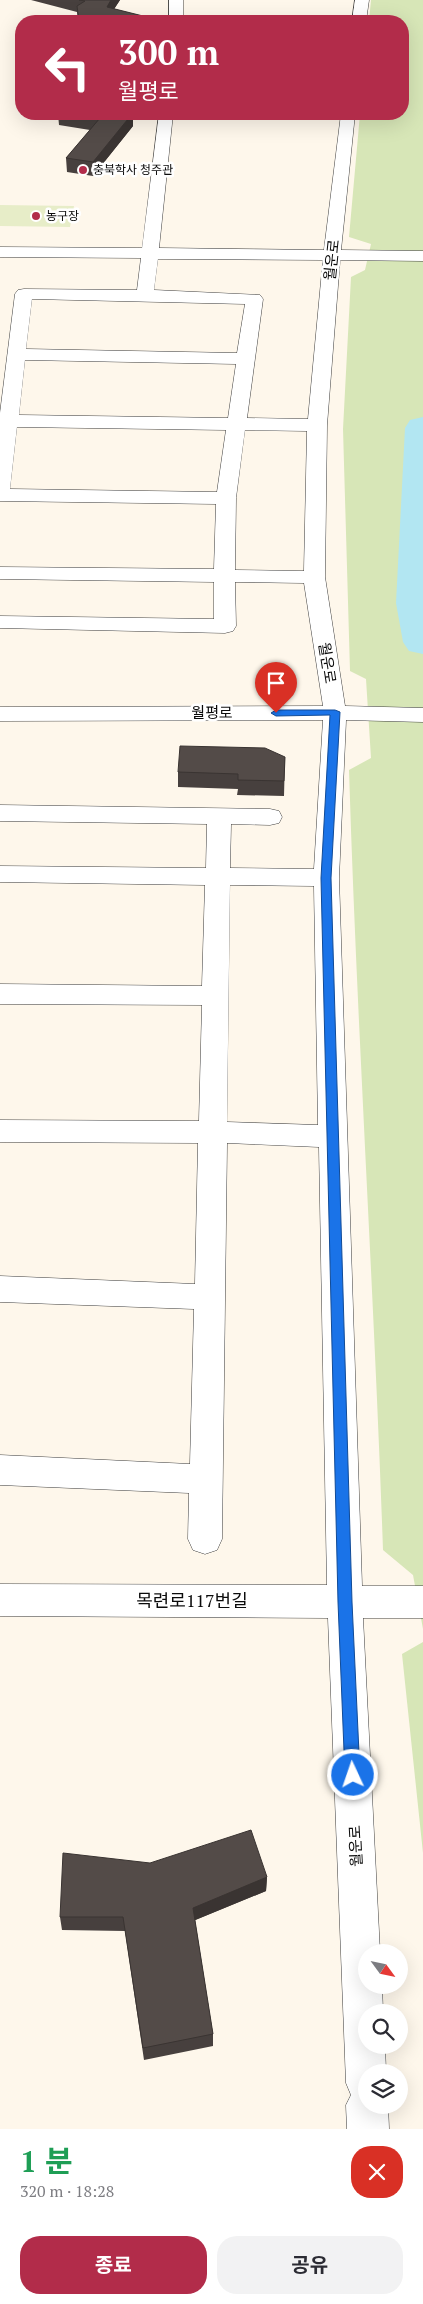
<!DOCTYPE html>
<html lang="ko">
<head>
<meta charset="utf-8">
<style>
  :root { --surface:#fff; --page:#f2f2f3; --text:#2b2b33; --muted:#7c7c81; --accent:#b22c4a }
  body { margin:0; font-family:"PT Serif","Noto Sans KR",serif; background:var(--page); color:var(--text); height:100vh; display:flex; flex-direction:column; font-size:19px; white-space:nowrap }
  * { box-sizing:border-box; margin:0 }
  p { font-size:16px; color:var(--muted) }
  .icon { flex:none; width:28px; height:28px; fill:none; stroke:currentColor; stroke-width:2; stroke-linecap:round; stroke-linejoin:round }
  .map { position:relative; height:2129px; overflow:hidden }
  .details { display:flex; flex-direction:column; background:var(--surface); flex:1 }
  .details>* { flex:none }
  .guide { position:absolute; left:15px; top:15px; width:394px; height:105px; border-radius:20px; box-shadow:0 5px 20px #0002; background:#b22c4a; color:#fff; overflow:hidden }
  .needle { width:32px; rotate:123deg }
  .fabs { position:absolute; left:358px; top:1944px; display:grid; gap:10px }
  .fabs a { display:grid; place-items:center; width:50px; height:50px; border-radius:50%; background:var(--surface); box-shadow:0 5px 20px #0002; font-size:25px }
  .pin { position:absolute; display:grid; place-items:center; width:42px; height:42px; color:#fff; margin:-51px -21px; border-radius:50% 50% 50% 0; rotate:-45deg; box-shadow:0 0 5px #0007 }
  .pin .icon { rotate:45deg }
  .me { position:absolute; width:55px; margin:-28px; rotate:357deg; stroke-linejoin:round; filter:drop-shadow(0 0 4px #0008) }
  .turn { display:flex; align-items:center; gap:18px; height:105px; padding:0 20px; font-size:22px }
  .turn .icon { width:65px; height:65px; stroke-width:2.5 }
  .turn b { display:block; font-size:35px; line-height:42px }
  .round { display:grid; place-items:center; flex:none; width:52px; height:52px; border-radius:20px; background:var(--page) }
  .headline { display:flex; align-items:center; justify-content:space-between; height:85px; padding:0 20px }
  h1 { font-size:30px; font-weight:700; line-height:38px; color:#1e9e55 }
  .cta { display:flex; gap:10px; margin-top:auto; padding:10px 20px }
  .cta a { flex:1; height:58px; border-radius:20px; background:var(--accent); color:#fff; font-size:20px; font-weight:700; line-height:58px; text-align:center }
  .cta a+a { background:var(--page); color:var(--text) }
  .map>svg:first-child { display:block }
</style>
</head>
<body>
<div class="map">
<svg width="423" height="2129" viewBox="0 0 423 2129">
  <rect width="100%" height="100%" fill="#fef7eb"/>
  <path fill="#d7e6b7" d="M371,0h52v1629l-10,-54 -30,-25c-9,-260 -26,-520 -34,-780l22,-12 -5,-79 -16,-8 -7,-242 8,-152 14,-7 6,-26 -22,-7 11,-123h42v-93h-33z
    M423,1642v211l-21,-199z"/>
  <path fill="#e7edc8" d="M0,205l74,1 -4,21 -70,-1z"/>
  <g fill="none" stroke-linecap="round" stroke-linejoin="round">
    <path fill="#b2e6f2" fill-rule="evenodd" d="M423,417v237l-14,-3 -6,-9 -7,-39 9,-175 5,-8z"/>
    <defs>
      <path id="street" d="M169,0h14v21h-14z
        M355,0h14l-3,21h-14z
        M159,114h14l-14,134 165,2 17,-136h14l-14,136 82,1v10l-83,-1 -13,165 -2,152 20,129 78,2v14l-77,-2 -7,158 23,708h61v32h-60l17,334h-14v33h16l1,27h-17v33h19l1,27h-20v33h22l1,24h-42l-1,-24 5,-10 -5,-12 -18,-465 -328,-2v-32l327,1 -8,-438 -92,-4 -5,396 -5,11 -12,4 -12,-4 -5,-11 1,-46 -189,-8v-30l190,9 4,-155 -194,-7v-26l195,8 3,-141 -198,-1v-22l199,1 3,-116 -202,-1v-20l202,2 3,-101 -205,-3v-16l206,2 1,-44 -207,-3v-16l270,4 9,2 3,6 -3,6 -9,2 -39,-1 -1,44 84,1 9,-149 -323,1v-14l323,-1 -19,-123 -69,-1 1,44 -3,5 -8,2 -225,-5v-12l214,3v-37l-214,-3v-12l214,2 2,-65 -216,-3v-88l15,-119 3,-4 6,-1 113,1 4,-32 -141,-1v-10l142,1zM158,259l165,1 -15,159 -61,-1 16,-119 -3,-4 -106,-5zM32,299l213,5 -8,49 -211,-4zM25,360l211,4 -8,54 -209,-3zM17,427l209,3 -9,62 -207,-3zM245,430l62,1 -3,140 -69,-1 1,-72zM230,885l84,1 4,239 -91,-3z"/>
    </defs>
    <use href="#street" stroke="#3e3e3e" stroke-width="1"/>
    <use href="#street" fill="#fff" fill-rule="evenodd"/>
  </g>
  <path fill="#47403e" d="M31,0h89l-6,9 49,12h-85l-1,-9z
    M58,114h75v12l-40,50 -26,-4 -1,-14 24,-28 -31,-5z
    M285,757l-1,39 -47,-1 1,-6 -60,-2v-15z
    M267,1877l-1,14 -71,29 18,114v12l-69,14 -19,-129 -63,-1 -2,-13z"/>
  <path fill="#3a3432" d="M111,0h9l-13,20v-13z
    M132,114h1v12l-40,50v-14z
    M267,1877l-1,14 -73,30v-13z"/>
  <path fill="#534b48" stroke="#3a3432" d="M79,0h32l-4,7 56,14h-84l-2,-15 8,-5z
    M74,114h58l-39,48 -27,-4 34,-40z
    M180,746l85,2 20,9 -1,24 -46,-1v-6l-60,-2z
    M251,1830l16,47 -74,31 20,126 -70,14 -20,-131h-63l3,-64 87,10z"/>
  <path fill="#1a73e8" stroke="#114b97" d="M335,710l5,2 -9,166 21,724 8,173 -2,6 -5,2 -6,-2 -2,-6 -7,-173 -17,-724 9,-163 -54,1 -5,-3 5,-3z"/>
  <g fill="#b22c4a" stroke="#fff" stroke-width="2">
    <circle cx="83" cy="170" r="5"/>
    <circle cx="36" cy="216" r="5"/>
  </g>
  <g text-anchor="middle" stroke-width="5" stroke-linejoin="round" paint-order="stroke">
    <g font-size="12" fill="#0b0b0b" stroke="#fff" text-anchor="start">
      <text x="93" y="174">충북학사 청주관</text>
      <text x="46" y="220">농구장</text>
    </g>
    <g font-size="15" fill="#0b0b0b" stroke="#fff">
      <text transform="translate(332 260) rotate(-84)" y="5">월운로</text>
      <text transform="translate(327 663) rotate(81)" y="5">월운로</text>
      <text x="212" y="718">월평로</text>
      <text transform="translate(356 1846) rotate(-93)" y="5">월운로</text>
    </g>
    <g font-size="18" fill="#0b0b0b" stroke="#fff">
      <text x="192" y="1607">목련로117번길</text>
    </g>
  </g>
</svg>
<div class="fabs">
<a><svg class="needle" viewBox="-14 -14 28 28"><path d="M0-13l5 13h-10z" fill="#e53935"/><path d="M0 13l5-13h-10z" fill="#7c7c81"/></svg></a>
<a><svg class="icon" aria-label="search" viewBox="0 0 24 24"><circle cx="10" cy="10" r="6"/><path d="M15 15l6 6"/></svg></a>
<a><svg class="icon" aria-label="layers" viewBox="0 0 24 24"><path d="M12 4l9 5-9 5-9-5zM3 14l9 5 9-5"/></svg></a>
</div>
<div class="pin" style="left:276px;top:713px;background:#d93025"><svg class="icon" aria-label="arrive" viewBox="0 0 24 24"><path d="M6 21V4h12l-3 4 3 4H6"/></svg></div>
<svg class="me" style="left:353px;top:1775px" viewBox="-20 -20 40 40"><circle r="17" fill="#1a73e8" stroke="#fff" stroke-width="3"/><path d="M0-11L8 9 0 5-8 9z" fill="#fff"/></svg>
<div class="guide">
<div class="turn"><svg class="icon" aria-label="left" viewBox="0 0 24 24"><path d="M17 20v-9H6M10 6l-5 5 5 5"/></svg><div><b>300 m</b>월평로</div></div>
</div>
</div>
<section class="details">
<div class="headline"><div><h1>1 분</h1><p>320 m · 18:28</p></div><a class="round" style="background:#d93025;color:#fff"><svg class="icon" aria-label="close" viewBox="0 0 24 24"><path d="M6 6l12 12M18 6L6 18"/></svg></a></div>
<div class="cta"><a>종료</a><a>공유</a></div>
</section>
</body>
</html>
